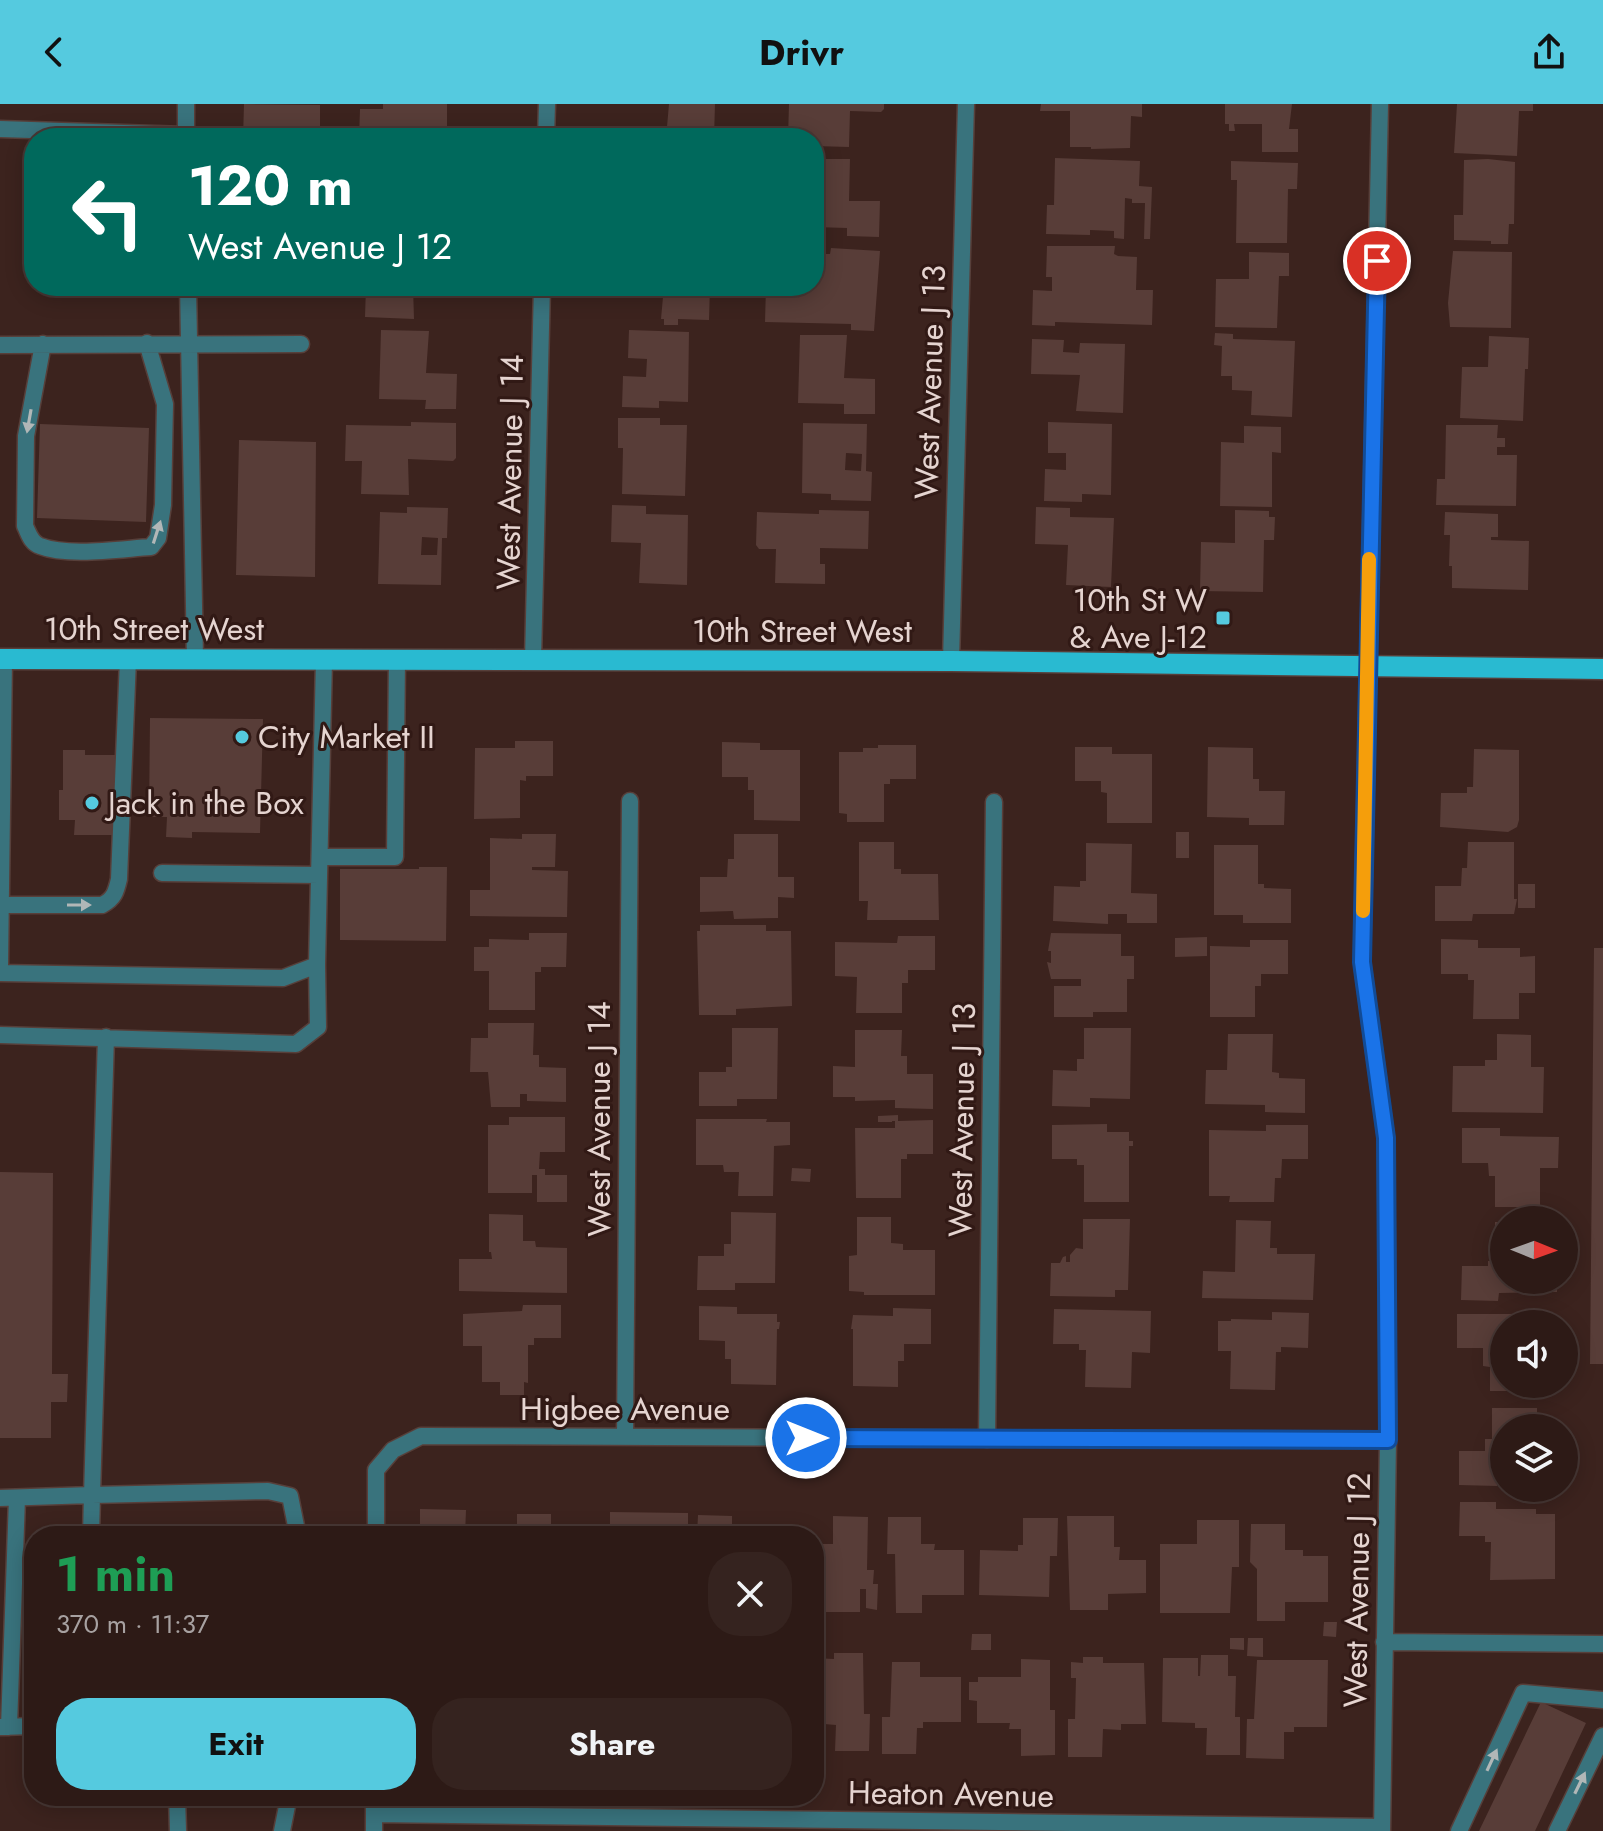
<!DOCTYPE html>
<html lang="en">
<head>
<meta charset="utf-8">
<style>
  :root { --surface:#2d1a16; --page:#35231f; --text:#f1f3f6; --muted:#a7a1a1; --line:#483835; --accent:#55cadf }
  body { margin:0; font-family:Jost,sans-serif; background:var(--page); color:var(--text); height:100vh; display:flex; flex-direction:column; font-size:30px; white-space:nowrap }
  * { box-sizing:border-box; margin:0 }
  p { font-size:26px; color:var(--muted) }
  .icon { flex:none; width:44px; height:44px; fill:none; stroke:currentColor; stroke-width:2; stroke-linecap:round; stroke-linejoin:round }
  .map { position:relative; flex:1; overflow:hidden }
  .panel { position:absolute; left:24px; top:1422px; width:800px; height:280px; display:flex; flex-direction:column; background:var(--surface); border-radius:32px; box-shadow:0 4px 20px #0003,0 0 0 2px var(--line) }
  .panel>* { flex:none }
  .banner { position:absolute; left:24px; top:24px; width:800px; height:168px; border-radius:32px; box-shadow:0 4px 20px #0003,0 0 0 2px var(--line); background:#00695c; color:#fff; overflow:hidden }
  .needle { width:52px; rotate:91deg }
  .tools { position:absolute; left:1490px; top:1102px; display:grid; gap:16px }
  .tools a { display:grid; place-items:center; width:88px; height:88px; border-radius:50%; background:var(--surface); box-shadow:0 4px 20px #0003,0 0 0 2px var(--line); font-size:40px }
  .pin { position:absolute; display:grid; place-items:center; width:68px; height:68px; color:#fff; margin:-34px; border:4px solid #fff; border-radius:50%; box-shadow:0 2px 8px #0007 }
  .me { position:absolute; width:88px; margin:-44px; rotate:90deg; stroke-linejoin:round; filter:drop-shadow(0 0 6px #0008) }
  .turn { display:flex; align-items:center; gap:28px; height:168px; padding:0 32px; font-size:36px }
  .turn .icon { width:104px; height:104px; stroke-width:2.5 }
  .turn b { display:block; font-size:56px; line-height:68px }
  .round { display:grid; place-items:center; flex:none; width:84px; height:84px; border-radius:32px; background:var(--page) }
  .summary { display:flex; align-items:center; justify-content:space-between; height:136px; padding:0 32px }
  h1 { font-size:48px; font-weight:700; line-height:60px; color:#1e9e55 }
  .button { display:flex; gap:16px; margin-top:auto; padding:16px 32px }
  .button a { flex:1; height:92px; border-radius:32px; background:var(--accent); color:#111; font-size:32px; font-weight:700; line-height:92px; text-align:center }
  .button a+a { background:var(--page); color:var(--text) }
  header { display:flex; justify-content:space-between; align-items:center; height:104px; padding:0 32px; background:var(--accent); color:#111; font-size:36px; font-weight:700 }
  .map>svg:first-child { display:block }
</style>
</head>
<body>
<header><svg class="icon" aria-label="back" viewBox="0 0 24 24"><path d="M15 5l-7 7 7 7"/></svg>Drivr<svg class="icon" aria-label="share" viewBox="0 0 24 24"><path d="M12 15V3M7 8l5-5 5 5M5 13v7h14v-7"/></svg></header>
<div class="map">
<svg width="1603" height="1727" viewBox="0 0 1603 1727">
  <rect width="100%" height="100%" fill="#3c231e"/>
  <path fill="#583d38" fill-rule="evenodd" d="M244,0l76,1v33h-77z
    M383,0h64v34h-88l1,-29h23z
    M669,0h46l-1,34h-48z
    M789,0h95v5l-3,3 -31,-1 -1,36 -35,-1v-8h-26z
    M1041,0h101v13l-11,-1 -1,32 -39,1v-2h-21v-36h-30z
    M1225,0h67l-3,25h9v23h-36v-28h-28l1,7h-6v-7h-4z
    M1457,0h76v7h-14l-2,45 -63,-3z
    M1055,54l85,3 -1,25 13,1 -2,52h-6l1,-36h-13v-4l-7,-1 -1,41 -10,-1v-7l-24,-1v5l-44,-1 1,-29h7z
    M814,55h36l-1,42h31l-1,36 -32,-1v-8l-33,-1z
    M1488,55l27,3 -1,62h-5l-1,20h-17v-3l-37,-1v-25h9l1,-55z
    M1231,57l67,2 -1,26h-9l-1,54h-51l1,-63h-6z
    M1047,142h68l-1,8 4,2 19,1 -1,33h17l-1,35 -97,-3v4l-23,-1 1,-35 19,1v-14h-6z
    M831,144l49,3 -6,80 -23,-1v-6l-86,-2 1,-36h48v-32h16z
    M1453,147l59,1 -1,76 -61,-1 -2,-24z
    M1249,148l40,1v23h-10l-2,52 -62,-1 1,-48h33z
    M366,182h47l1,33 -49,-2z
    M664,182h46l-1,34 -31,-1v6h-14v-6h-3z
    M381,226l48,1 -3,42 31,1 -1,35h-31l1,-9 -47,-1z
    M629,226l60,2 -1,70 -29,-1v7l-37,-1 1,-31 23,1 1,-18 -19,-1z
    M1215,229l18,1v5l62,2 -3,76 -41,-2 1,-24 -20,-1v-14h-11l1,-30 -8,-1z
    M800,231h47l-3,43 31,1v35h-31v-10l-46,-1z
    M1489,232l40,2 -1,31h-3l-2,52 -63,-3 2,-51h26z
    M1032,235l32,1 -1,12 16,1 1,-10 45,1 -2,69 -47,-2 4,-36 -49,-1z
    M618,314h42v7h27l-2,71 -63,-2 1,-46h-5z
    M411,318l45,1v35l-3,3 -45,-2 1,36 -48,-1 1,-33h-17l1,-36 65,1z
    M1048,318l64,2 -1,71 -29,-1v8l-38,-1 1,-32 21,1v-17h-18z
    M803,319l64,1 -1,47 6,1 -1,29 -40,-1v-6l-29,-1zM846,349l16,1 -1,17 -16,-1z
    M40,320l109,4 -3,94 -109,-4z
    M1446,321h52l-1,13h8v9h-8v8h20l-1,51 -80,-1 1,-26h8z
    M1244,322l37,1v26l-9,-1v55l-52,-1 1,-64 23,1z
    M239,336l77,2 -1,135 -79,-2z
    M612,401l34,1v8l42,1 -1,70 -48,-2 2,-40 -30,-1z
    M407,403l41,1 -1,30h-5l-1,47 -63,-1 2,-72 27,1zM422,433l16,1 -1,17h-16z
    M1036,403l34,1v9l44,1 -3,69 -45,-2 2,-40 -33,-1z
    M819,406l50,1 -1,38 -48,-1v16h5v20l-50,-1 1,-34h-17l-3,-4 1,-33 62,2z
    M1235,406l34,1v6h6l-1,23h-10l-1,52 -63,-1 1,-49 34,1z
    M1445,408l53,2v23h-7v3l38,1 -1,49 -76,-2v-22h-3l1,-31h-6z
    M150,614l113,1 -3,114 -68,-1v6l-26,-1 1,-20h-18z
    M515,637h38v35h-27v5l-6,-1v38l-46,1 1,-71h40z
    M722,638l38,1v7h40v71l-46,-1v-30h-6v-13h-26z
    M878,641h38v34h-26v5h-6v38h-37v-8l-8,-1v-61h24v-4h15z
    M1075,643h37v7h40v69h-45v-30l-6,-1v-11h-26z
    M1208,643l45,1v31h6v12h26l-1,34h-35v-7l-42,-1z
    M1474,645l45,1v70l-2,7 -9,5 -68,-5 1,-34h26v-6h6z
    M63,646h22v5h39l-10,80h-40l1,-15h-16v-30h4z
    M1176,728h13v26h-13z
    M522,730h34l-1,33h-23v3l36,1 -1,46 -97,-1v-26h20v-52l32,1z
    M734,730h44v43h16v21l-16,-1v21l-44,1 -1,-8 -33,1v-35h27l1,-18h6z
    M859,738h35v27h7v5h37l1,46h-72l1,-19h-9z
    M1468,738h46v57h3l-3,15h-41l-1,7h-37v-35h26l1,-18h5z
    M1086,739l46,1 -1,49 26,1v29h-30v-9h-19v10l-55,-3 1,-35 26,1v-6h6z
    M1214,741h44v39h6v4l27,1v34h-48v-8h-29z
    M419,763h28l-1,74 -106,-1v-71h79z
    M1518,780h17v24h-17z
    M700,821h66v6h25l1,75 -56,3v6h-37l-2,-84h3z
    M529,829h38l-1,34h-25v5h-6v38h-46v-39h-15v-24h15v-8l40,1z
    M1051,829l70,1v22h13v23h-7v33h-34v5h-39v-31h27v-7h-30l-4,-17 4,1v-12h-3z
    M898,832h37v34h-27v13h-6v30h-46l1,-36 -22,-1v-34l62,1z
    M1207,833v19l-32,1v-19z
    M1441,835l37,1v8h42v9l15,-1v37h-16v26h-46l1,-39h-6v-6h-27z
    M1250,836h38v34h-27v12h-6v31h-45v-71l40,1z
    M1594,844h9v416h-13z
    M488,919h46l-1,32h6v12l27,1v34l-39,-1v-7h-7v13h-29l-3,-35h-18l1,-34h17z
    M732,924h46l-1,71h-40v7h-38v-34h27v-5h6z
    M1084,924h47l-1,71 -40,-1v9l-38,-1 1,-36 24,1v-12h7z
    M855,926h47l-1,26h6v18h26v35l-38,-1v-8l-40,1v-4h-22v-31l22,1z
    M1228,930h45l-1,38 7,1v5l26,1v34l-40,-1v-7l-60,-1 1,-34h21z
    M1497,930l34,1v32h13l-1,46 -91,-1 1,-46h32v-6h12z
    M898,1011v6l35,-1v34h-26v5h-6v39h-45l-1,-70h40v-7h3h-6v1h-14v-6z
    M509,1013h56v35h-25l-1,17h6v6h22v27h-30v-27h-5v18h-44v-68h21z
    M696,1015h71l-1,3h24v23l-16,1 -1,50h-35l1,-24h-15l-1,-7h-27z
    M1107,1020v8h22v9h4v5h-4v56h-45v-37h-7v-6h-25v-34z
    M1266,1021h42v34h-26l-1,19h-6l-1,24h-45l1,-6h-21v-66l57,1z
    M1462,1024h38v8l59,1 -1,31h-18v39h-45v-31h-6l-1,-13h-26z
    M792,1064l19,1 -1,13 -19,-1z
    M0,1068l53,1 -1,201h16l-1,28h-16v36h-51z
    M731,1108l45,1 -1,70h-40v7h-38l1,-34h26v-12h7z
    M489,1110l34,1v26h12l1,6 31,1v45l-108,-2v-32h33l-1,-7h-2z
    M857,1113h34v26l12,1v6h32v45h-71v-3l-15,-1v-35l8,-1z
    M1083,1115h47l-2,71h-13v7l-65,-1 1,-33h9l3,-6 3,-1v6h4v-7l6,-7 7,1z
    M1236,1116l35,1 -1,27h7v6h38l-2,46 -111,-2 1,-27 32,1z
    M1495,1118h9v58h53v12l-58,1 -1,8 -37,-1 1,-34h26v-5h6z
    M523,1201h38v33h-27v7h-6v38l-4,-1v13h-24v-13h-18v-36h-19v-32l59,-3z
    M699,1202l38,1v7h40v8h3l-1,7h-2l-1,56 -45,-1v-25h-6v-18l-26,-1z
    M893,1204l38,1v35h-27v17h-6v26l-45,-1v-57h-2l2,-14 40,1z
    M1054,1205l97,2 -1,42 -18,-1 -1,36 -46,-1 1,-37h-7v-6h-26z
    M1272,1208l37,1 -1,35 -27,-1v5h-5l-1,38 -45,-1 1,-38h-13v-30h13v-2l41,1z
    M1457,1210h57l-1,10h-9v60h31v7h-45v-24l-7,-1v-18h-26z
    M1492,1304h45v20h-33v50h-7v8l-38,-1v-34h26v-12h7z
    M1460,1398h36v7h40v5h19v65l-65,1 1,-38h-6v-6h-26z
    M420,1405l46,1 -1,26h-45z
    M610,1408l78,1v23h-85v-10h7z
    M517,1410h34v22h-34z
    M698,1411l34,1v20h-35z
    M833,1412l35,1 -1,53h7l-1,14h5l-1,26 -11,-2v-19h-6v23h-36v-18h-10v-50h19z
    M1067,1412h47v31h6l-1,13h27v33l-38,1v16h-38z
    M888,1413h33v27h14l-1,6h30v45h-42v18h-26l-1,-59h-8z
    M1023,1414h35l-1,38h-7l-1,41 -70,-2 1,-45 38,1v-6h5z
    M1197,1416h42v47h-7l-2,46h-70v-69h37z
    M1251,1420h34v26h18v6h25v46h-43v19h-28v-52l-7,-7z
    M1324,1518h13l-1,15 -13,-1z
    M972,1530h19v16h-20z
    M1230,1534h14v12l-14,-1z
    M1248,1534h15v19l-16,-1z
    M834,1549h29l1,61h6l-1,37h-34l1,-26 -12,-1v-5h-10v-61l20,1z
    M1201,1551h27v21h8l-1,41h5v38h-34l1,-27h-12v-5l-33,-1 1,-64h35v18h2z
    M1083,1553h20v6h41l2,61h-25v6l-18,-1 -1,28h-34v-38h7l1,-41h-5v-16l12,1z
    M1021,1555l29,1v50h5v45l-34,1v-27h-12l1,-6h-33v-22l-8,-1v-18h9v-5h43z
    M1257,1556h71l-1,67h-33v5h-10v27l-38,-1 1,-39h7z
    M892,1558h28v15h41v45h-38v6h-6l-1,26h-34v-37h8z
    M1541,1598l45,21 -51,108h-56z"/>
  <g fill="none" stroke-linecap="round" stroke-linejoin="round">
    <defs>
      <path id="service" d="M186,0v34
        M0,25l186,6
        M188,182l7,373
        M43,240l-17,92 -1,90c4,8 6,17 15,20 28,11 80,3 111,1l7,-9 5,-33 2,-101 -18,-61
        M0,241l301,-1
        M320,753h75l2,-198
        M162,769l157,2
        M1,801h101c12,-6 14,-13 17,-26l9,-220
        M0,861l4,-306
        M0,869l283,5 34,-13 7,-305
        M0,931l296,9 22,-17 -1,-62
        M0,1394l92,-3 14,-458
        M91,1432l1,-41 176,-4 22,5 8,40
        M0,1623l34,-1
        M9,1623l8,-229
        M177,1692l1,35
        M282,1727l7,-35
        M1459,1727l64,-138 80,7
        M1557,1727l46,-95"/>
      <path id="minor" d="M1380,0l-18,858 24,176 2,302 -6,391
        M546,34l1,-34
        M533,556l9,-374
        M951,557l15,-557
        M625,1333l5,-636
        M987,1335l7,-637
        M376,1432v-66l17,-20 28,-14 967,4
        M1384,1538l219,2
        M374,1710l1008,13
        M374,1727v-35"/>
      <path id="primary" d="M0,555l951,2 652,8"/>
    </defs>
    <use href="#service" stroke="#573f3a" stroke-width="19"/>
    <use href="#minor" stroke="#573f3a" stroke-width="19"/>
    <use href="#primary" stroke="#573f3a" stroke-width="23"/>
    <use href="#service" stroke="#39737d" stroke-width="16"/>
    <use href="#minor" stroke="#39737d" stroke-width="16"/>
    <use href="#primary" stroke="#29bad1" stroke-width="20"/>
  </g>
  <defs><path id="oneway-solid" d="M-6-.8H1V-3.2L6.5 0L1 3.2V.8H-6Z" transform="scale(2)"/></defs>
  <g fill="#b1b7b7">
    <use href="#oneway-solid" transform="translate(29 317) rotate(100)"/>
    <use href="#oneway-solid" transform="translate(157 428) rotate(-72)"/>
    <use href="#oneway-solid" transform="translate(79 801)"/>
    <use href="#oneway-solid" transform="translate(1492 1656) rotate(-65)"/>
    <use href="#oneway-solid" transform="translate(1580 1679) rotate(-64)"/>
  </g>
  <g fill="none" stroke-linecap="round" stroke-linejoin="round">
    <defs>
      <path id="route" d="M806,1334l582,2 -2,-302 -24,-176 15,-701"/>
    </defs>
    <use href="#route" stroke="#114b97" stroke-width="20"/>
    <use href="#route" stroke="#1a73e8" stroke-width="14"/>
    <path stroke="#f59e0b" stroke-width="14" d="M1363,807l6,-352"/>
  </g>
  <g fill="#55cadf" stroke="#311915" stroke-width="3">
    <rect x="1215" y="506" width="16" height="16" rx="4"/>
    <circle cx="242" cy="633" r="8"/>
    <circle cx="92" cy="699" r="8"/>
  </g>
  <g text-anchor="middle" stroke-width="6" stroke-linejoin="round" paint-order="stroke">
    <g font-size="32" fill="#e5d4d0" stroke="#311915">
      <text transform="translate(930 278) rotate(-88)" y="11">West Avenue J 13</text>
      <text transform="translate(510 368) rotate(-89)" y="11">West Avenue J 14</text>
      <text x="154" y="536">10th Street West</text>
      <text x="802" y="538">10th Street West</text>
      <text transform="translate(599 1015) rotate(-90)" y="11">West Avenue J 14</text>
      <text transform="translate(962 1016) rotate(-89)" y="11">West Avenue J 13</text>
      <text x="625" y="1316">Higbee Avenue</text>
      <text transform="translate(1357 1486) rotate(-89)" y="11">West Avenue J 12</text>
      <text transform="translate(951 1690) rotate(1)" y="11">Heaton Avenue</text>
    </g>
    <g font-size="32" fill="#e5d4d0" stroke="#311915" text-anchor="start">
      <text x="1207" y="507" text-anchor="end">10th St W<tspan x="1207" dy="37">&amp; Ave J-12</tspan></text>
      <text x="258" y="644">City Market II</text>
      <text x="108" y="710">Jack in the Box</text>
    </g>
  </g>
</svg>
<div class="tools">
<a><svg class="needle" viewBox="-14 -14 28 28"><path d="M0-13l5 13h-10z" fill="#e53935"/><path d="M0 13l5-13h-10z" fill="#a7a1a1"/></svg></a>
<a><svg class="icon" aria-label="sound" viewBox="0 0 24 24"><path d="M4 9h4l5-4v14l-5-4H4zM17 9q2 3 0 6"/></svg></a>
<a><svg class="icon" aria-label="layers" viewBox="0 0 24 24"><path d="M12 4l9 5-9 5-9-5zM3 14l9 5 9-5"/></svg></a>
</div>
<div class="pin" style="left:1377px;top:157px;background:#d93025"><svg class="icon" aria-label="arrive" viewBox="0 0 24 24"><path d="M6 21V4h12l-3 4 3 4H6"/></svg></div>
<svg class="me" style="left:806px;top:1334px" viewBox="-20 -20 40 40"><circle r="17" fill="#1a73e8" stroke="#fff" stroke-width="3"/><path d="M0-11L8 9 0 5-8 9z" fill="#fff"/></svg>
<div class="banner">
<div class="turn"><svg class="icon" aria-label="left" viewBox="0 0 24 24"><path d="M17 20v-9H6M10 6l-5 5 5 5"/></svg><div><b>120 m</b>West Avenue J 12</div></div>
</div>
<section class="panel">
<div class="summary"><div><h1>1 min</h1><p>370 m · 11:37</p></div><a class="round"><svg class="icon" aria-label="close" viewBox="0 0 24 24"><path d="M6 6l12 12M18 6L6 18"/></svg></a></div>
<div class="button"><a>Exit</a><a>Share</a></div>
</section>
</div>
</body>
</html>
